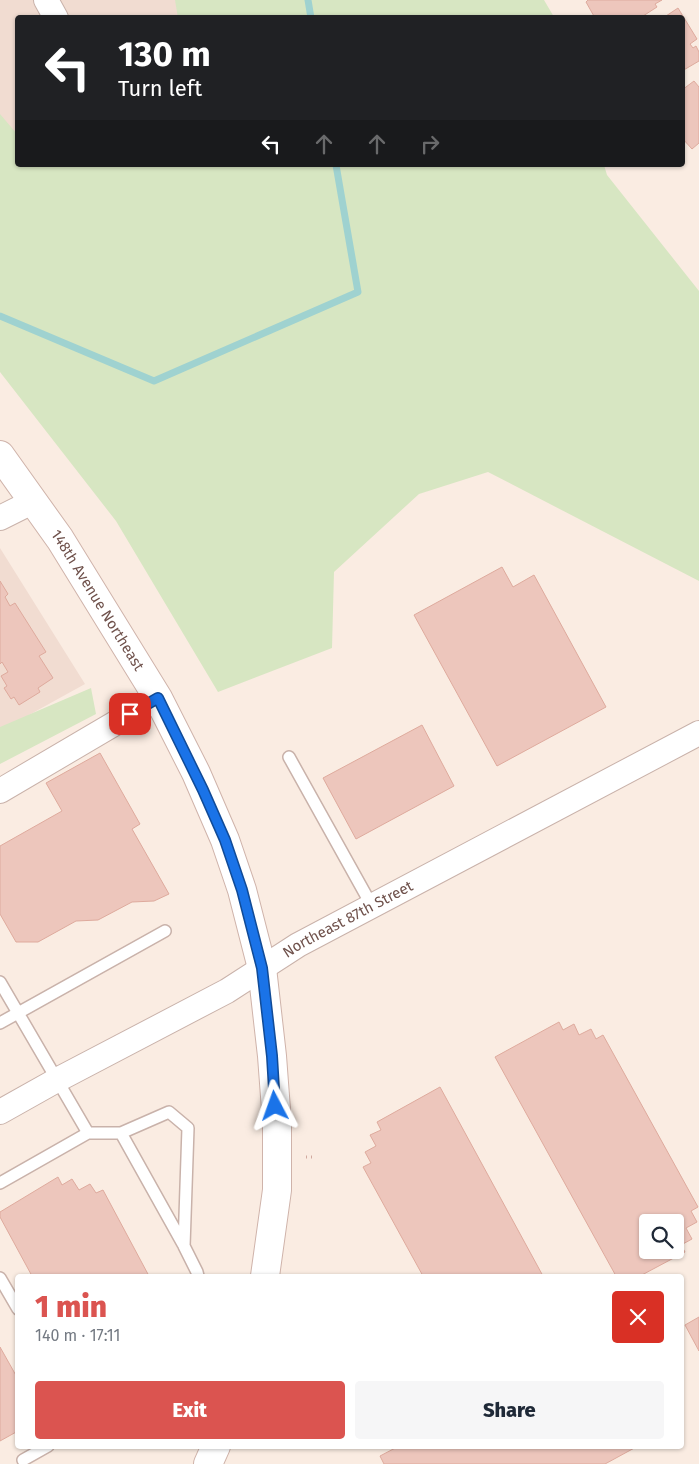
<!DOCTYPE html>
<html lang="en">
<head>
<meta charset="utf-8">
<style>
  :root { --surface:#fff; --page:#f6f6f7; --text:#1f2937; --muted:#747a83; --accent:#db5450 }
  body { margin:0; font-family:"Fira Sans",sans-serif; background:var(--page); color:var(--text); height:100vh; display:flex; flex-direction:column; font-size:19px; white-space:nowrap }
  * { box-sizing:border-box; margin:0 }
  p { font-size:16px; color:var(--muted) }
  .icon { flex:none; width:28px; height:28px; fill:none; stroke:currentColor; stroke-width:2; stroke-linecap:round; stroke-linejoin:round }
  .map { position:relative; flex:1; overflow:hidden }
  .sheet { position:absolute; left:15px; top:1274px; width:669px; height:175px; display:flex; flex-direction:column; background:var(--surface); border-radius:5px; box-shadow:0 1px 4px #0004 }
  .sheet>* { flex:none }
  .guide { position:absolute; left:15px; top:15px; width:670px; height:152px; border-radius:5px; box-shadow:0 1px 4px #0004; background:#202124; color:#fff; overflow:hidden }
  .controls { position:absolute; left:639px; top:1214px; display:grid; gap:10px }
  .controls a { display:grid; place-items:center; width:45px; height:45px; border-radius:5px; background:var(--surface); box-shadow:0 1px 4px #0004; font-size:25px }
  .pin { position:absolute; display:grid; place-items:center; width:42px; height:42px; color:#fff; margin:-21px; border-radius:10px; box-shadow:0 2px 8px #0006 }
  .me { position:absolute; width:55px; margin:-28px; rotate:356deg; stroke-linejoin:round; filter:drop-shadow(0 0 4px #0008) }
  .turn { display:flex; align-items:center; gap:18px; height:105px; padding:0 20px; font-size:22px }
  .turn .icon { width:65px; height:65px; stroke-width:2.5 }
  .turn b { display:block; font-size:35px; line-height:42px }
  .lanes { display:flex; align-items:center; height:48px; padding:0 20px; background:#0003; justify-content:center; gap:25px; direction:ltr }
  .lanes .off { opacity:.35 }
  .round { display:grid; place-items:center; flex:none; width:52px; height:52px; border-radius:5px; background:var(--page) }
  .summary { display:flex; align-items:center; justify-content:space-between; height:85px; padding:0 20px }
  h1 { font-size:30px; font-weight:800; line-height:38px; color:var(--accent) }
  .button { display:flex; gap:10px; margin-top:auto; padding:10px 20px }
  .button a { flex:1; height:58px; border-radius:5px; background:var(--accent); color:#fff; font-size:20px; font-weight:800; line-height:58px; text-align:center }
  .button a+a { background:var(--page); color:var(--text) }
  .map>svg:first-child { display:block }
</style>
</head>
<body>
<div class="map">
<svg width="699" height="1464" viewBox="0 0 699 1464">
  <rect width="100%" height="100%" fill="#faece2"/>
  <path fill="#f1dcd1" d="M0,0h237l6,17 -225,1v147h270l-288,72z
    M0,548l85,136 -85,47z"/>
  <path fill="#d7e6c2" d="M175,0h369l10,17 -376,1z
    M0,114l17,20 1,31h27l2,2 26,-2h531l3,10 92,116v290l-211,-109 -69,22 -85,78 -2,76 -114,44 -102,-171 -116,-149z
    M91,688l5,26 -96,50v-37z"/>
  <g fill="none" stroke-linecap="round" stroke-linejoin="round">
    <path stroke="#9fd2d0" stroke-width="7" d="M308,0l3,18
      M0,316l154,65 204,-89 -22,-127"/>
  </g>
  <path fill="#edc6bc" stroke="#deaa9d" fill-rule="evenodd" d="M588,0h74l-7,4 2,3 -17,11h-45l-9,-16z
    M678,8l19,31 -7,5 3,4 3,-2 3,6v9l-17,10v-53h-19z
    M694,81l5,6v56l-7,6 -10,-11v-48z
    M502,567l11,20 21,-12 72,132 -109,59 -83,-151z
    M0,581l8,13 -3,3 5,9 5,-3 31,49 -7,4 14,22 -15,10 2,4 -21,13 -5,-8 -3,2 -7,-11 3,-2 -6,-10 7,-4 -6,-10 -2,2z
    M422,725l32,61 -98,53 -33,-61z
    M100,753l40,71 -8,5 37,65 -15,7 -22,1 -34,18 -22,1 -38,21h-22l-16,-28v-68l62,-35 -16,-28z
    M559,1022l4,8 11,-6 5,11 12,-6 5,10 7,-4 95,172 -7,4 6,11 -11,6 6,11 -11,6 4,7 -45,24h-24l-121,-219zM648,1222h27v28h-27z
    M440,1087l103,189h-120l-60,-109 8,-4 -6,-11 11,-6 -6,-11 11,-5 -4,-8z
    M58,1177l4,8 10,-6 7,11 11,-6 6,9 7,-3 46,86h-117l-32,-59v-5z
    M699,1317v34l-14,-26z
    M0,1347l18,32v52l-18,10z
    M399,1446h239l-33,18h-221l-4,-8z"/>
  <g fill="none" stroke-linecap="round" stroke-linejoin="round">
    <defs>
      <path id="lane" d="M289,757l83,149
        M0,982l88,151h33l48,-21 19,16 -4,118 13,26 1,4
        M0,1023l165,-92
        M121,1133l62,111
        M0,1183l88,-50
        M0,1278l18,31
        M23,1460l25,-14"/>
      <g id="street">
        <path d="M46,0l10,18"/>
        <path d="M0,518l34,-17"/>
        <path d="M0,791l158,-93"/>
        <path id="s1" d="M0,1112l57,-32 170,-89 71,-46 401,-212"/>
      </g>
      <g id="secondary">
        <path id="s2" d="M0,455l60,84 98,159 38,75 29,67 17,50 20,78 10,88 5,67v67l-12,86"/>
        <path d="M208,1464l8,-18"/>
      </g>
    </defs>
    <use href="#lane" stroke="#c9b2aa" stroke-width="14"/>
    <use href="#street" stroke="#c9b2aa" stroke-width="26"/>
    <use href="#secondary" stroke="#cfb3aa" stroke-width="30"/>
    <path stroke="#d1a99f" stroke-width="3" stroke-dasharray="1 4" stroke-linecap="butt" d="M306,1157h7"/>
    <use href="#lane" stroke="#fff" stroke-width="11"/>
    <use href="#street" stroke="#fff" stroke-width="24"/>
    <use href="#secondary" stroke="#fff" stroke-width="28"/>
  </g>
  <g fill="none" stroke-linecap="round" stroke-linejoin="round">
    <defs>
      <path id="route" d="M130,714l28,-16 45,92 22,50 17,50 20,78 10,88 3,50"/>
    </defs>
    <use href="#route" stroke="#114b97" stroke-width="12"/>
    <use href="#route" stroke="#1a73e8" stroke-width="9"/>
  </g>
  <g text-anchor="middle" stroke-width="4" stroke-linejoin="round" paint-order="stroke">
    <g font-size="15" fill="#6f514b" stroke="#fdf0e7">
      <text dy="5" stroke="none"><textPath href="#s2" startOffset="175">148th Avenue Northeast</textPath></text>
      <text dy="5" stroke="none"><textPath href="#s1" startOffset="398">Northeast 87th Street</textPath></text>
    </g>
  </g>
</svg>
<div class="controls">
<a><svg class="icon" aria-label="search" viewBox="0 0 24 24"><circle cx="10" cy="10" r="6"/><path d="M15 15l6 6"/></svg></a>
</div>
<div class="pin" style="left:130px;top:714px;background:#d93025"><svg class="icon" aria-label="arrive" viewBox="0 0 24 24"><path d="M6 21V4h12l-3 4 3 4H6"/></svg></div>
<svg class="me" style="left:275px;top:1106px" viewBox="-20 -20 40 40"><path d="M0-17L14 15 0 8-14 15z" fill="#1a73e8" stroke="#fff" stroke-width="4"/></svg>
<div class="guide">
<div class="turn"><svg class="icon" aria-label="left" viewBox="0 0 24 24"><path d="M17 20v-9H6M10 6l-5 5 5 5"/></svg><div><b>130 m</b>Turn left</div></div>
<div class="lanes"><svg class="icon" aria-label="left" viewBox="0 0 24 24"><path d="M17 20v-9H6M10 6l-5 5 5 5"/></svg><svg class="icon off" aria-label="ahead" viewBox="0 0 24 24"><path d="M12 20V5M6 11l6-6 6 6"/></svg><svg class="icon off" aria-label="ahead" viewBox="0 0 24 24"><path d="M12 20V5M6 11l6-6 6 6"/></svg><svg class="icon off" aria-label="right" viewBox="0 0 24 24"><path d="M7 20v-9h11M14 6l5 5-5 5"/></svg></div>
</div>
<section class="sheet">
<div class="summary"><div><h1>1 min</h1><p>140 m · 17:11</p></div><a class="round" style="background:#d93025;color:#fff"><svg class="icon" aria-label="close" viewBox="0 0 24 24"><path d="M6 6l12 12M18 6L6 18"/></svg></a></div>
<div class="button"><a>Exit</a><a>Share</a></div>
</section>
</div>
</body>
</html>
